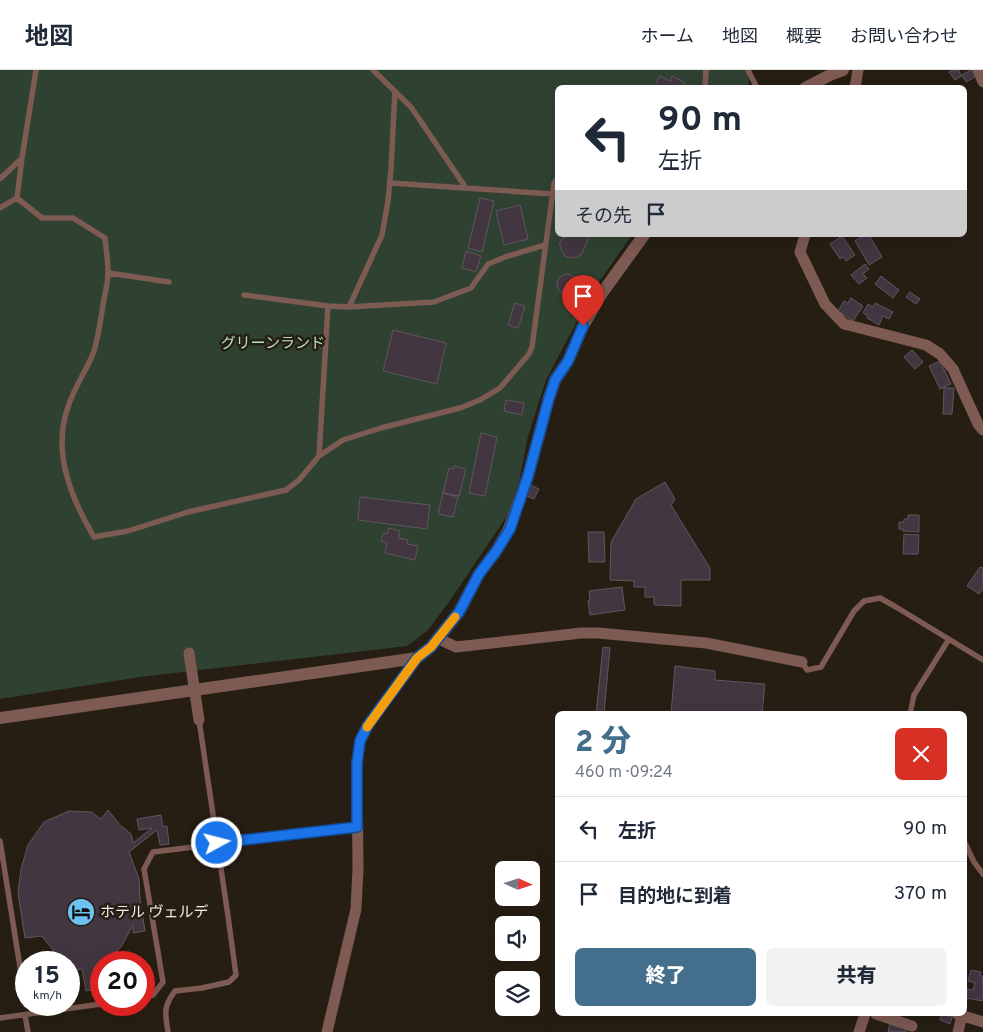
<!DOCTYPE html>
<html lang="ja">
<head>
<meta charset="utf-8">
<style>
  :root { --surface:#fff; --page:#f2f2f3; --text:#1f2937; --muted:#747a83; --line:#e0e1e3; --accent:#436e8c }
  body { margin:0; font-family:Overpass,"Noto Sans JP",sans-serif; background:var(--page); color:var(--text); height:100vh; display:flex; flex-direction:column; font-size:19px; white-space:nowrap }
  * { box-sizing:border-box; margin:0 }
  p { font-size:16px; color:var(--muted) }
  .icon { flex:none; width:28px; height:28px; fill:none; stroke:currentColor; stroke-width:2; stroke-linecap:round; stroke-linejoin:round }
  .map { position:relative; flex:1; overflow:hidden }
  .sheet { position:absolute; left:555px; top:641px; width:412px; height:305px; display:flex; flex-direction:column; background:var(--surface); border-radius:8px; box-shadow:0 5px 20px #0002 }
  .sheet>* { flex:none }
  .banner { position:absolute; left:555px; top:15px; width:412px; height:152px; border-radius:8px; box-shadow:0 5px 20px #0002; background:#fff; color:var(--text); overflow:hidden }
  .needle { width:32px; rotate:93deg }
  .controls { position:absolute; left:495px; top:791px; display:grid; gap:10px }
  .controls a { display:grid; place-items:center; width:45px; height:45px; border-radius:8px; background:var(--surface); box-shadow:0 5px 20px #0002; font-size:25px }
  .speed { position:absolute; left:15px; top:881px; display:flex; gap:10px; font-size:25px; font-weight:700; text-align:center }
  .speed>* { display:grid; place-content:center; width:65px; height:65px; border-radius:50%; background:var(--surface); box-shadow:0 5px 20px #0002; line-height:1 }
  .speed small { font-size:12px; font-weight:400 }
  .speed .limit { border:8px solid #d22; background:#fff; color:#111 }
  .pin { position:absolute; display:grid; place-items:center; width:42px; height:42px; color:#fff; margin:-51px -21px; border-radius:50% 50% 50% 0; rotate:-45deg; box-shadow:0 0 5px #0007 }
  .pin .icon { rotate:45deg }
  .me { position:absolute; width:55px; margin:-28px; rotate:83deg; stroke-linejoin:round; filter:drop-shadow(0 0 4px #0008) }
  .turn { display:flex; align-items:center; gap:18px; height:105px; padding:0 20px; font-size:22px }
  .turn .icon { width:65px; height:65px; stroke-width:2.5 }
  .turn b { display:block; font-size:35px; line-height:42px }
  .then { display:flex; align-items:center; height:48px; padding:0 20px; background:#0003; gap:10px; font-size:19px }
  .round { display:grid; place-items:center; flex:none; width:52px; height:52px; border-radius:8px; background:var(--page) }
  .summary { display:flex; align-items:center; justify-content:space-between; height:85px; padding:0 20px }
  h1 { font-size:30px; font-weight:800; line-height:38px; color:var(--accent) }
  .primary-button { display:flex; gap:10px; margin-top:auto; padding:10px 20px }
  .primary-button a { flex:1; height:58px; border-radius:8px; background:var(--accent); color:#fff; font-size:20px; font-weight:800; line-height:58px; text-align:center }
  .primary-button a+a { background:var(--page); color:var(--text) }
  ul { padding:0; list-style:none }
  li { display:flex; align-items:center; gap:15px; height:65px; padding:0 20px; border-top:1px solid var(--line) }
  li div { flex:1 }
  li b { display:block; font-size:19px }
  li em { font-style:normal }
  header { display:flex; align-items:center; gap:30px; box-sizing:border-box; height:70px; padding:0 25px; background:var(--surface); border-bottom:1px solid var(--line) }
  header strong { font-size:24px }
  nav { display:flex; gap:28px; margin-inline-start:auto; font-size:18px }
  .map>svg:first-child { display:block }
</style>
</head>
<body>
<header>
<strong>地図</strong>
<nav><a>ホーム</a><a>地図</a><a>概要</a><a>お問い合わせ</a></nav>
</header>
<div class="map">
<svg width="983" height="962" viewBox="0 0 983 962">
  <rect width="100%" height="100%" fill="#271e13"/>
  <path fill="#2f4232" d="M0,0h748l1,17 -191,1v147h74l-38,54 -48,91 -18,56 -9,46 -12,34 -56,83 -23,31 -21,16 -267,31 -140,22z"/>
  <path fill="#423640" stroke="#615560" d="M953,0h5l4,6 -7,4 -6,-8z
    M971,0h2l3,6 -10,6 -4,-7z
    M660,6l10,5 2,-5 13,7 -2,5h-29z
    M480,128l14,3 -12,51 -14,-4z
    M520,135l8,34 -24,6 -8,-34z
    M567,165h23l-9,20 -5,3 -9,-1 -3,-2 -2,-4 -2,-5v-4z
    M864,165h5l13,22 -13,8 -14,-24z
    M842,166l13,19 -9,6 -3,-4 -3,2 -10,-15z
    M466,181l15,5 -5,16 -14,-4z
    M865,194l4,5 -6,5 4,4 -8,6 -8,-9z
    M557 214a10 10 0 1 1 20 0a10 10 0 1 1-20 0Z
    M881,206l18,14 -6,8 -18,-14z
    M910,222l10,7 -4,5 -10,-7z
    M851,228l12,8 -10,15 -15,-10 6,-10 4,2z
    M515,233l10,3 -7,22 -10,-3z
    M875,233l18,9 -4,7 -6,-3 -4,9 -12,-7 1,-2 -5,-3 5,-9 5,3z
    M393,260l53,13 -9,41 -54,-13z
    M912,280l11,12 -8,7 -11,-12z
    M940,291l11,23 -11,5 -11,-23z
    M944,318h10l-2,26h-9z
    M506,330l18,3 -2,12 -18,-4z
    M481,363l16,4 -12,59 -16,-3z
    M454,396l12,3 -7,27 -16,-3 6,-25 5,1z
    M665,412l10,17 -4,6 39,63v12h-29v26l-27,-1v-8h-9v-10h-11v-6l-24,-1 1,-38 25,-43z
    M530,415l9,4 -5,10 -8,-3z
    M443,423l15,4 -5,20 -15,-3z
    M360,427l70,8 -3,24 -69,-9z
    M908,445h11v17l-16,-1v-2h-4v-7h5v-3h4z
    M389,458l11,3 -2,7 10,2 -1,4 11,2 -3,14 -30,-7 2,-10 -6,-2 2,-8 4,1z
    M588,462h16l1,30h-16z
    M904,464l15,1 -1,19h-15z
    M980,497l3,1v21l-4,5 -12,-8z
    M622,517l3,23 -35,5 -2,-14 2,-1 -1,-9z
    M603,577l7,1 -6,66h-8z
    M675,596l40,5v9l50,4 -3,30h-91z
    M108,740l12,15 11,9 2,9 19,-15 -13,2 -2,-11 24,-4 2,12 4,-1 2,18 -9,1 -3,-15 -28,22 10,27 1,20 5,32 -12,2v-8l-12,22 -6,6 1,9h-15v26l-15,3 -4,-22 -13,2v-9h-11l-2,-8 -14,-18 -17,2 -7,-45 3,-24 7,-24 16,-23 25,-11 22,1 10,7z
    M971,900l10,2 -1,4h3v25l-17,-3 1,-9 6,1 2,-7 -7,-2z
    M942,944l10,3 -2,7 -10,-4z
    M890,953l17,4 -1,5h-18z"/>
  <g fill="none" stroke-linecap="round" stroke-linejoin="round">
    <path stroke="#7d5a52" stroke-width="5.5" d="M373,0l38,37 55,81
      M748,0l9,18
      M705,18l1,-18
      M0,107l1,1 21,-20
      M390,113l163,11
      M17,128l25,20h31l32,20c1,11 3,23 3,34 0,9 -2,18 -4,27 -3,17 -5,36 -10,52 -7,19 -20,36 -26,56 -16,45 3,91 26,130l34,-6 60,-19 98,-22 13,-10 20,-24 24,-16 38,-12 79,-20 20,-8 20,-12 29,-34 3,-7 22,-164 4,-5
      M17,128l5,-40 14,-88
      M0,138l17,-10
      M109,203l60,9
      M244,225l84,11 21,1 85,-5 37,-14 17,-24 20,-8 37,-11
      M349,237l33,-72 6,-34 3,-32 4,-78
      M319,386l9,-150
      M802,592l5,8 14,-3 33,-56 10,-10 16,-3 16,9 87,53
      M910,644l4,-19 35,-56
      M0,771l26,164
      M965,773l9,19 9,12
      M144,927l9,-2 10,-13 -19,-113 9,-17 204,-25
      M25,945l3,17
      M0,948l101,-14
      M168,962c-3,-19 -5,-25 7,-41l27,-3 27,-6 7,-7 -8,-59 -29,-196"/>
    <path stroke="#7d5a52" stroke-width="11" d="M978,0l5,12
      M855,18l3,-18
      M805,165l-5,17 25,52 19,20 82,21 14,9 13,15 25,55 5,6
      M439,569l17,8 125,-14h17l108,10 96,19
      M876,944l36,12
      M957,944l26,8
      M327,962l29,-123 2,-40 -1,-106 3,-22 8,-16 49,-67
      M859,962l6,-18
      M958,962l4,-17"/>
    <path stroke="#7d5a52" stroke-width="12" d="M805,18l27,-14 11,-4
      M0,648l417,-60 14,-11 28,-35 20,-38 18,-24 12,-21 19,-53 21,-78 6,-18 13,-19 15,-35 19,-33 42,-58"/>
    <path stroke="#7d5a52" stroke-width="11" d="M189,583l10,67"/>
  </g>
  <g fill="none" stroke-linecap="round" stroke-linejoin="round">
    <defs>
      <path id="route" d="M217,773l140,-16v-64l3,-22 8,-16 49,-67 14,-11 28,-35 20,-38 18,-24 13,-21 18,-53 21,-78 6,-18 13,-19 15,-35"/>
    </defs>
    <use href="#route" stroke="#114b97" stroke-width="12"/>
    <use href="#route" stroke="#1a73e8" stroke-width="9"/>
    <path stroke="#f59e0b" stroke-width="9" d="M367,657l50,-69 14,-11 24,-30"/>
  </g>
  <defs>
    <symbol id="hotel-disc" viewBox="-11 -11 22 22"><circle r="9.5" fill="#6ec2f3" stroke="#271e13"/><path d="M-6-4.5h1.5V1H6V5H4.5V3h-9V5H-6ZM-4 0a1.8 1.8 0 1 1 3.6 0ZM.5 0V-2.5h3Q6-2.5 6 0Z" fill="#111"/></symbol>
  </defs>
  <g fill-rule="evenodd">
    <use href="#hotel-disc" x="65" y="826" width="32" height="32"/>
  </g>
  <g text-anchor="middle" stroke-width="5" stroke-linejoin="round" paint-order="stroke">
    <g font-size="15" fill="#b3e3b9" stroke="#271e13">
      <text x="273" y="278">グリーンランド</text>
    </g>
    <g font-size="15" fill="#f1ebe3" stroke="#271e13" text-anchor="start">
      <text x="100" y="847">ホテル ヴェルデ</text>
    </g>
  </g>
</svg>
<div class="controls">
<a><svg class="needle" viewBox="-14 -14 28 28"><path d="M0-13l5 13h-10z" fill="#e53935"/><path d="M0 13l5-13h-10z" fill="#747a83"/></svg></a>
<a><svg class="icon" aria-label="sound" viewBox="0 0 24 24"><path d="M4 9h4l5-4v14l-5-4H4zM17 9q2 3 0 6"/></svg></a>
<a><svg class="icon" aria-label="layers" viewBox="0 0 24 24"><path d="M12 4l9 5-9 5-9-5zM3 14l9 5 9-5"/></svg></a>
</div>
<div class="speed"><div>15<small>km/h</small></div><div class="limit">20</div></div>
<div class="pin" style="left:583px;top:256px;background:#d93025"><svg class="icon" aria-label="arrive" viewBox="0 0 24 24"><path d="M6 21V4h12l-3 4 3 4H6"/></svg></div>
<svg class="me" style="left:217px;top:773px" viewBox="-20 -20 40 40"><circle r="17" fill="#1a73e8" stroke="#fff" stroke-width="3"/><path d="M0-11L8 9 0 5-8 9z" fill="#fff"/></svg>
<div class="banner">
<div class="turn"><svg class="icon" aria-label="left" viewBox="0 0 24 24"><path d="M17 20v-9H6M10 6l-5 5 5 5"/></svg><div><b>90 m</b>左折</div></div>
<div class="then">その先<svg class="icon" aria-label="arrive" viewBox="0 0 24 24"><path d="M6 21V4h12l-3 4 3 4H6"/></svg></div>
</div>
<section class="sheet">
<div class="summary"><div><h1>2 分</h1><p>460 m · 09:24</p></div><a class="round" style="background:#d93025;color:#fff"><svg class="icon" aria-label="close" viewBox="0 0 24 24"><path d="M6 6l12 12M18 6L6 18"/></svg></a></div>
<ul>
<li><svg class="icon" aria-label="left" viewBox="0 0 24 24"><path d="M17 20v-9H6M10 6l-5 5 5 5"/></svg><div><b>左折</b></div><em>90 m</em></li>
<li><svg class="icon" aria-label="arrive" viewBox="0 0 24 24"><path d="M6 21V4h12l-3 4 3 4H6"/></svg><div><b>目的地に到着</b></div><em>370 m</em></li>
</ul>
<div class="primary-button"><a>終了</a><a>共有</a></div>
</section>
</div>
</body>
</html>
